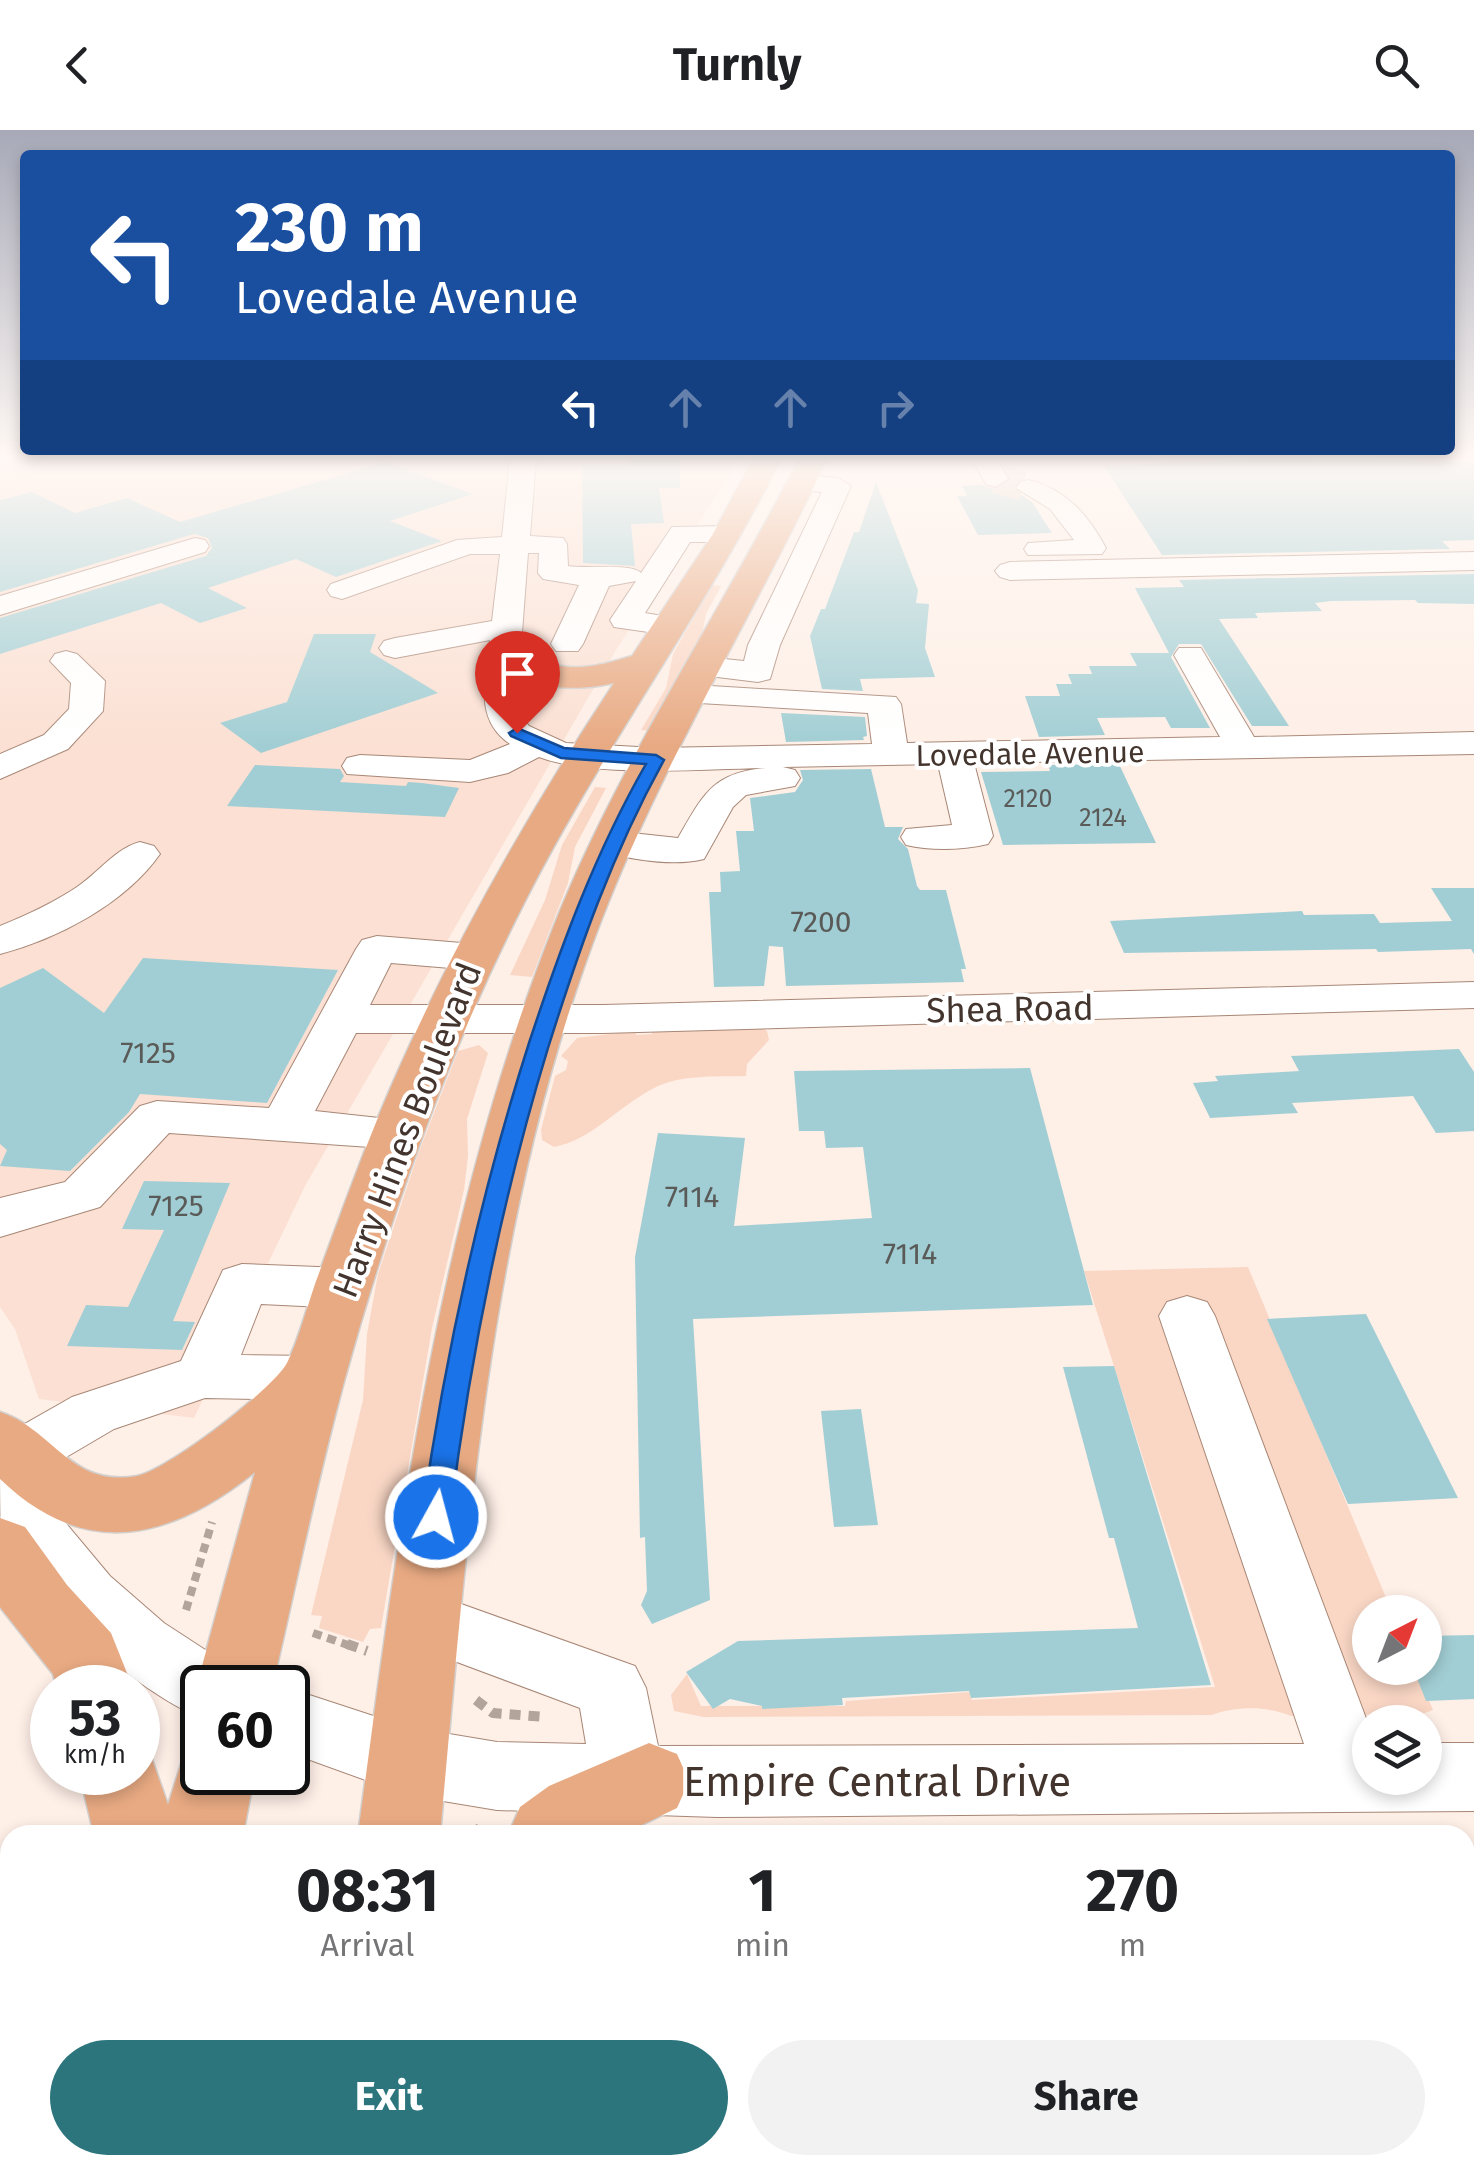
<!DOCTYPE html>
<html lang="en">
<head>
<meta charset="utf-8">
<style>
  :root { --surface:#fff; --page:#f2f2f2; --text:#202124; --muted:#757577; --accent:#2c757d }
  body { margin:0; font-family:"Fira Sans",sans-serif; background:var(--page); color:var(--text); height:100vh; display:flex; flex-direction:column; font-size:38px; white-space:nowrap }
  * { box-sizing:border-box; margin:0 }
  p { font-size:32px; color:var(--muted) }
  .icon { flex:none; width:55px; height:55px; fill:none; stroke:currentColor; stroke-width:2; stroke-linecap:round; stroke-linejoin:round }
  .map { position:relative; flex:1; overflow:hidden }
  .panel { position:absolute; left:0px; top:1695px; width:1475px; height:350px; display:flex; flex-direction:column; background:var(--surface); border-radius:30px 30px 0 0; box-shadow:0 5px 15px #0003 }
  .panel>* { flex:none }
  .hud { position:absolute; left:20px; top:20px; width:1435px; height:305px; border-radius:10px; box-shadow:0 5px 15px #0003; background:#1a4fa0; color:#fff; overflow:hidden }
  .needle { width:65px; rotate:42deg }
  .controls { position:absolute; left:1352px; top:1465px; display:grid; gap:20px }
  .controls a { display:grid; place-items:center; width:90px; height:90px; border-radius:50%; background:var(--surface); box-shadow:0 5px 15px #0003; font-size:50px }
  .speed { position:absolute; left:30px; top:1535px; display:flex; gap:20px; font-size:50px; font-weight:700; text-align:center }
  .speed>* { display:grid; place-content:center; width:130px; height:130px; border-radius:50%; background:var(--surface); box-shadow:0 5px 15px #0003; line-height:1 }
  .speed small { font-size:25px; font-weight:400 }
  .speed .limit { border:5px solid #111; border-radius:15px; background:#fff; color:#111 }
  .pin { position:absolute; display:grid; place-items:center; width:85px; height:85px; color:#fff; margin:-102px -42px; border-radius:50% 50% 50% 0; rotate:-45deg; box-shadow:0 0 10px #0007 }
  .pin .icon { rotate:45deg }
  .me { position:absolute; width:110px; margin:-55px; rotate:7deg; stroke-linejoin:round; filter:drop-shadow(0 0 8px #0008) }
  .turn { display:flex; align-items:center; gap:35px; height:210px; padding:0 50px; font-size:45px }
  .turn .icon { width:130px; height:130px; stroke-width:2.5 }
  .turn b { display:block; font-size:70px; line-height:85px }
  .lanes { display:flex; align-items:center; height:95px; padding:0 50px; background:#0003; justify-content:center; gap:50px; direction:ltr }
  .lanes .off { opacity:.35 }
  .eta { display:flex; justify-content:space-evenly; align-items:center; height:170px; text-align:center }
  .eta b { font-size:60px; font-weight:700; line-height:70px }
  .primary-button { display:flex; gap:20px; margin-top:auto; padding:20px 50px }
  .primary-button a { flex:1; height:115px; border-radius:60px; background:var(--accent); color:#fff; font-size:40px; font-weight:700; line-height:115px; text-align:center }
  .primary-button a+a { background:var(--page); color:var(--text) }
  header { display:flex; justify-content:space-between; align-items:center; height:130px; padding:0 50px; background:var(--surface); font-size:45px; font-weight:700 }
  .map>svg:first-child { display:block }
</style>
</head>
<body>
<header><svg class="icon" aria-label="back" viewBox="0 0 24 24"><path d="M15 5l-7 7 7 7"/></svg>Turnly<svg class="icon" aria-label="search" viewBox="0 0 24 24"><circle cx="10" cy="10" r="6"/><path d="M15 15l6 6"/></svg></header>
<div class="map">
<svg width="1474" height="2045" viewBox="0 0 1474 2045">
  <rect width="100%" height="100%" fill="#feefe7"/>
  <path fill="#fbe0d3" d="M0,329h740l-124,191 -310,534 -112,234 -155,-19 -24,-70 -15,-22z"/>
  <path fill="#fad7c5" d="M712,455l9,1 -15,28 -5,25 -50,92 -10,-1 25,-42 7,-34z
    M595,657l11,1 -31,59 -7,36 -36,94 -22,-2 35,-75 17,-55z
    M762,898l5,3 2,9 -22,24 -1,12c-31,1 -64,-2 -92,12 -34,17 -62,52 -100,59l-12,-7 -1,-10 14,-54 11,-6 2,-9 -7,-5 16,-18 58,-7 1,4 16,-1v-3z
    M479,915l9,8 -21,66 1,37 -4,34 -32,138 -51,300 -11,1 -7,13 -44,-14 3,-12 -11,-1 52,-215 4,-66 11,-60 40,-120 40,-103z
    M1248,1137l144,345h-22v56h45l18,42 -11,4 -131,2c-24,-10 -55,-10 -79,-1l-509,2 -29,-6 -3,-16 16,-21 14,32h144l1,-5 123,-9 3,8 243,-13 -131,-416z"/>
  <path fill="#a1ced4" d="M630,329h50v29h-21l5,35 -33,1 4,42 -52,-3 -1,-98h48z
    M1267,329l207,3v78l-32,1 8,8 -288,6 -58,-89z
    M386,332l87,32 -83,27 52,20 -106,36 -40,-18 -88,29 39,20 -47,15 -39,-20 -161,51v-36l206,-62 6,-8 -4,-10 -14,-4 -194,58v-92l32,-8 43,21 52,-15 53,24z
    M1015,345l3,4 -6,10 20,13 20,31 -74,2 -21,-39h10l-5,-10 20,-1 15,5z
    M876,352l42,108 -2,13 13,1 -4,44 10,29 -75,2 3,12 -41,-2 -12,-53 11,-27h4l29,-77h5z
    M1474,444v30l-56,-1 -3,-3 -84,1 -16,2 7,8 -67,2 3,5 -39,1 70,107h-37l-51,-82h-22l-8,13 39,71h-39l-6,-11 -68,1 8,17 -66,2 -14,-41h35l-4,-12h16l-4,-10h24l-3,-8h48l-7,-13h39l-34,-65 49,-1 -5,-7z
    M314,504h62l-6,18 68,41 -177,60 -41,-30 67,-21z
    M781,583l84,4 2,19 -4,1 1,3 -78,2z
    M1119,634l37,79 -153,2 -22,-73 69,-1 -2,-6z
    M255,635l85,4 4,7 -4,6 66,4 2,-4 14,1 37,5 -14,29 -218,-11z
    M871,639l14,58h18l-5,12 10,10 9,37 3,4h26l20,79h-5l3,13 -178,4 -3,-39 -14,-1 -5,40 -50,1 -5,-95h12l-1,-20 20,-1 -4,-40h18l-4,-33 45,-6 8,-12 -3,-10z
    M1431,758h43v66l-3,-5 -93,3 -2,-3 -252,4 -14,-32 192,-10 2,4 70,-1 6,9 72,-2z
    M143,828l195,12 -71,133 -127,-9 -11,18 -59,59 -70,-5 7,-16 -7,-6v-156l43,-20 61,45z
    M1459,919l15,23v59l-38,2 -23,-37 -121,7 6,10 -88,5 -17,-35 25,-2 -3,-5 84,-5 -8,-15z
    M1030,938l63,237 -400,14 17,281 -58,24 -11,-19 6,-14 -2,-54 -5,1 -5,-281 23,-124 87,5 -11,88 138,-8 -9,-71 -37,1 -2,-17h-25l-5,-60z
    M144,1051l86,2 -57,138 22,1 -13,28 -115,-4 19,-41 42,2 36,-77 -42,-1z
    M1366,1184l92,184 -110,6 -81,-185z
    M1114,1236l97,319 -240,13 -2,-7 -127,7 1,7 -81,4v-3l-32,-7 -17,10 -27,-37 52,-31 400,-13 -24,-90h-5l-46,-171z
    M861,1279l17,116 -44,2 -13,-116z
    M1474,1505v64l-48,2 -13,-33h12v-32z"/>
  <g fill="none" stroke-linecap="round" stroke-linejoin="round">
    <path stroke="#d9cac2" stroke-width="29" stroke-dasharray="29 14" stroke-linecap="butt" d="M995,349l34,9"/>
    <defs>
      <path id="minor" d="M510,329h26l-6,77 33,2 4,6 1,22c19,3 63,-3 73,7l31,-46 56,-1 14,8 -14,8h-38l-45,71 35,6 5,7 -5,7 -11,2 -55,-8 -4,-7 26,-39 -27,5 -26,58 -5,7h-22l-5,-7 28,-59 -36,-6 -5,-6 1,-20h-11l-11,146 3,16 9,11 37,17 90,5 216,-4 -4,-31 -169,-10 -5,-7 5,-7 12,-3 185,11 5,7 6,39 313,-6 -46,-82 5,-7h22l53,89 220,-5v22l-500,9 19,73 -5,8c-25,6 -57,7 -82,1l-5,-8 5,-8 46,-4 -14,-61 -155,3 12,3 5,8 -5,8 -49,9 -13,12 -29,52c-31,8 -74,0 -105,-8l-5,-8 5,-8 14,-4 65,7c25,-43 34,-65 87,-70 -61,1 -171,10 -226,-11l-31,16 -38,9 -123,-8 -5,-8 5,-8 13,-3 110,5 40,-16c-37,-25 -24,-66 -20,-104l-95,18 -11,-3 -5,-7 5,-7 11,-3 97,-17 8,-67h-30l-128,45 -11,-3 -4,-6 4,-6 126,-44 45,-3z
        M972,329h25l11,20 -13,8 -9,-3z
        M802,345l36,3 13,8 -71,159 -10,34 -12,3 -65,-8 -4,-7 4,-7 12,-3 39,4 4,-16 74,-153 -29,-3 -4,-6z
        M1029,350c38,10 59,35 77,68l-4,6 -74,1 -4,-6 4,-6 46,-3 -24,-31 -34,-21 4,-6z
        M195,408l10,2 4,6 -4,6 -205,63v-19z
        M1474,422v18l-464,10 -10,-3 -5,-6 5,-6 10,-3z
        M66,521l11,3 28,27 -2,30 -35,38 -68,30v-25l44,-19 25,-26 2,-26 -21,-22 5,-7z
        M140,712l14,4 6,8c-35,50 -103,85 -160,100v-28c27,-11 53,-23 77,-39 21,-14 39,-39 63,-45z
        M377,806l97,8 15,4 7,9 -7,9 -15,4 -83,-7 -21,42h233l871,-23v26l-871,25h-247l-41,78 101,11 8,11 -8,11 -17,5 -230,-16 -69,74 -100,30v-39l65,-16 75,-76 17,-5 112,7 87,-159 6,-9z
        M242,1134l102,4 19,6 8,14 -8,14 -19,6 -83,-4 -20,51 72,1 21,6 8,16 -8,16 -21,6 -108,-2 -91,31 -80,47 30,45 46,55 54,47 66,43 10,22h-38v30c-65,-25 -174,-122 -201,-187 -1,-20 -1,-70 -1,-93l72,-41 109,-36 42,-91z
        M1187,1166l20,6 8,14 155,413v49h55v-35h49v68l-757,6 -220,-7 -90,-15 -119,-43v-64l119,39 90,15 89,2 -6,-36 -182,-68 -9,-21 9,-21 24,-8 213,76 11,22 12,58 646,-2 -145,-428 8,-14z"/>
      <path id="major" d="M753,329h28c-78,156 -183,295 -261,452 -74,147 -131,308 -175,467 -28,102 -49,207 -73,310h-70v14l-6,-14 59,-216c-85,68 -170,89 -255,7v-67c55,18 70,76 137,64 31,-6 135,-86 150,-113 12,-24 19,-53 28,-79 21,-57 41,-113 64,-169 64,-153 144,-294 235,-432 -39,9 -99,8 -125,-29l5,-8c27,-6 42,16 67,20 24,4 48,-3 71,-10l81,-122z
        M799,329h28c-73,155 -164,302 -226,462 -112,290 -133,608 -161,914h-82c41,-308 80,-616 195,-907 65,-164 166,-312 246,-469z
        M0,1388l25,9 42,58 44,48 22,55h-76l-4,-14 -53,-67z
        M202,1609v33h53l-12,63h-149l-15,-63h59v-30l9,3 21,60 19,-60z
        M649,1613l28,11 12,27 -12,27 -56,27h-113l12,-28 29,-21z
        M90,2035h94l-1,10h-96z
        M328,2035h94v10h-96z"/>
    </defs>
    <use href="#minor" stroke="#a88776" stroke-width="2"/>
    <use href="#major" stroke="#d2cfcd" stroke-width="3"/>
    <path stroke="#b2a39b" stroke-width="8" stroke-dasharray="9 6" stroke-linecap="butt" d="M186,1480l26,-88
      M313,1503l41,14"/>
    <path stroke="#b2a39b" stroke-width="10" stroke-dasharray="11 8" stroke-linecap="butt" d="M347,1514l20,7
      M476,1570l17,13 52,4
      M473,1697l7,8"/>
    <use href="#minor" fill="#fff" fill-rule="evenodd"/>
    <use href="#major" fill="#e8aa83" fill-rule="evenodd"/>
  </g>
  <linearGradient id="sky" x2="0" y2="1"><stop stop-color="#a7a9b8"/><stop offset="0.53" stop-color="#fff8f4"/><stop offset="1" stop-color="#fff8f4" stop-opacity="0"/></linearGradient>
  <rect width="1474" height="616" fill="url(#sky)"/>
  <path fill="#1a73e8" stroke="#114b97" stroke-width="2.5" d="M517,598l47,20 92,7 8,5c-52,94 -84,186 -116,288 -47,154 -78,309 -98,469l-4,8 -10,4 -10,-4 -4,-8c23,-162 57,-318 107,-474 32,-97 66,-190 117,-279l-85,-6 -50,-22 -2,-3z"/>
  <g text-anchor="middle" stroke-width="8" stroke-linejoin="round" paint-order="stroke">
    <g font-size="25" fill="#5a5b58">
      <text x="1028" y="677">2120</text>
      <text x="1103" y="696">2124</text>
    </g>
    <g font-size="30" fill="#43352e" stroke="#fff">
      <text transform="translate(1030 624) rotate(-1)" y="10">Lovedale Avenue</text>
    </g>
    <g font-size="30" fill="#5a5b58">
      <text x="821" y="802">7200</text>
      <text x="148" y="933">7125</text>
      <text x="692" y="1077">7114</text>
      <text x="176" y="1086">7125</text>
      <text x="910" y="1134">7114</text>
    </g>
    <g font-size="35" fill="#43352e" stroke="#fff">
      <text transform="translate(1010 879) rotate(-1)" y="12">Shea Road</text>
      <text transform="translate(407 1000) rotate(-69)" y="12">Harry Hines Boulevard</text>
    </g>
    <g font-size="42" fill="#43352e" stroke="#fff">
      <text x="877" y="1666">Empire Central Drive</text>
    </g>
  </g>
</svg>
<div class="controls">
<a><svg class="needle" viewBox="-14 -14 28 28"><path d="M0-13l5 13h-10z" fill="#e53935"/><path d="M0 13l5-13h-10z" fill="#757577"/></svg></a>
<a><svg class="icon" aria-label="layers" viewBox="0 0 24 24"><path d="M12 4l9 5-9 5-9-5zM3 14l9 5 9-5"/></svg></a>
</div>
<div class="speed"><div>53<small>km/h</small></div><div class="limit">60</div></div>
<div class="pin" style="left:517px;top:603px;background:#d93025"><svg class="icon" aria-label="arrive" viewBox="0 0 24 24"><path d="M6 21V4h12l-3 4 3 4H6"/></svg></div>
<svg class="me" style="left:436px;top:1387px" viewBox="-20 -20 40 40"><circle r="17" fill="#1a73e8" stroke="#fff" stroke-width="3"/><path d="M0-11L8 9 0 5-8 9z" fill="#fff"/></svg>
<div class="hud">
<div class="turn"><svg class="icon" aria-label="left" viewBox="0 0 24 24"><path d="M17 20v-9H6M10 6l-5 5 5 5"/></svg><div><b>230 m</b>Lovedale Avenue</div></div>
<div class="lanes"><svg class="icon" aria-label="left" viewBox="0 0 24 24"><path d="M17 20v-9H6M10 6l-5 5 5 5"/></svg><svg class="icon off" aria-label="ahead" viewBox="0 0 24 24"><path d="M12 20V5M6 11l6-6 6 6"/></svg><svg class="icon off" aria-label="ahead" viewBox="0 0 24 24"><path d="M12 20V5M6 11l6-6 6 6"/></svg><svg class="icon off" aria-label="right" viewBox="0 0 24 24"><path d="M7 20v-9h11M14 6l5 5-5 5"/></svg></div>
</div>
<section class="panel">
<div class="eta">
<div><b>08:31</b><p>Arrival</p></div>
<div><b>1</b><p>min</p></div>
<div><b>270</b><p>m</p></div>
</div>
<div class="primary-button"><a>Exit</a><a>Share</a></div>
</section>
</div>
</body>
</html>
